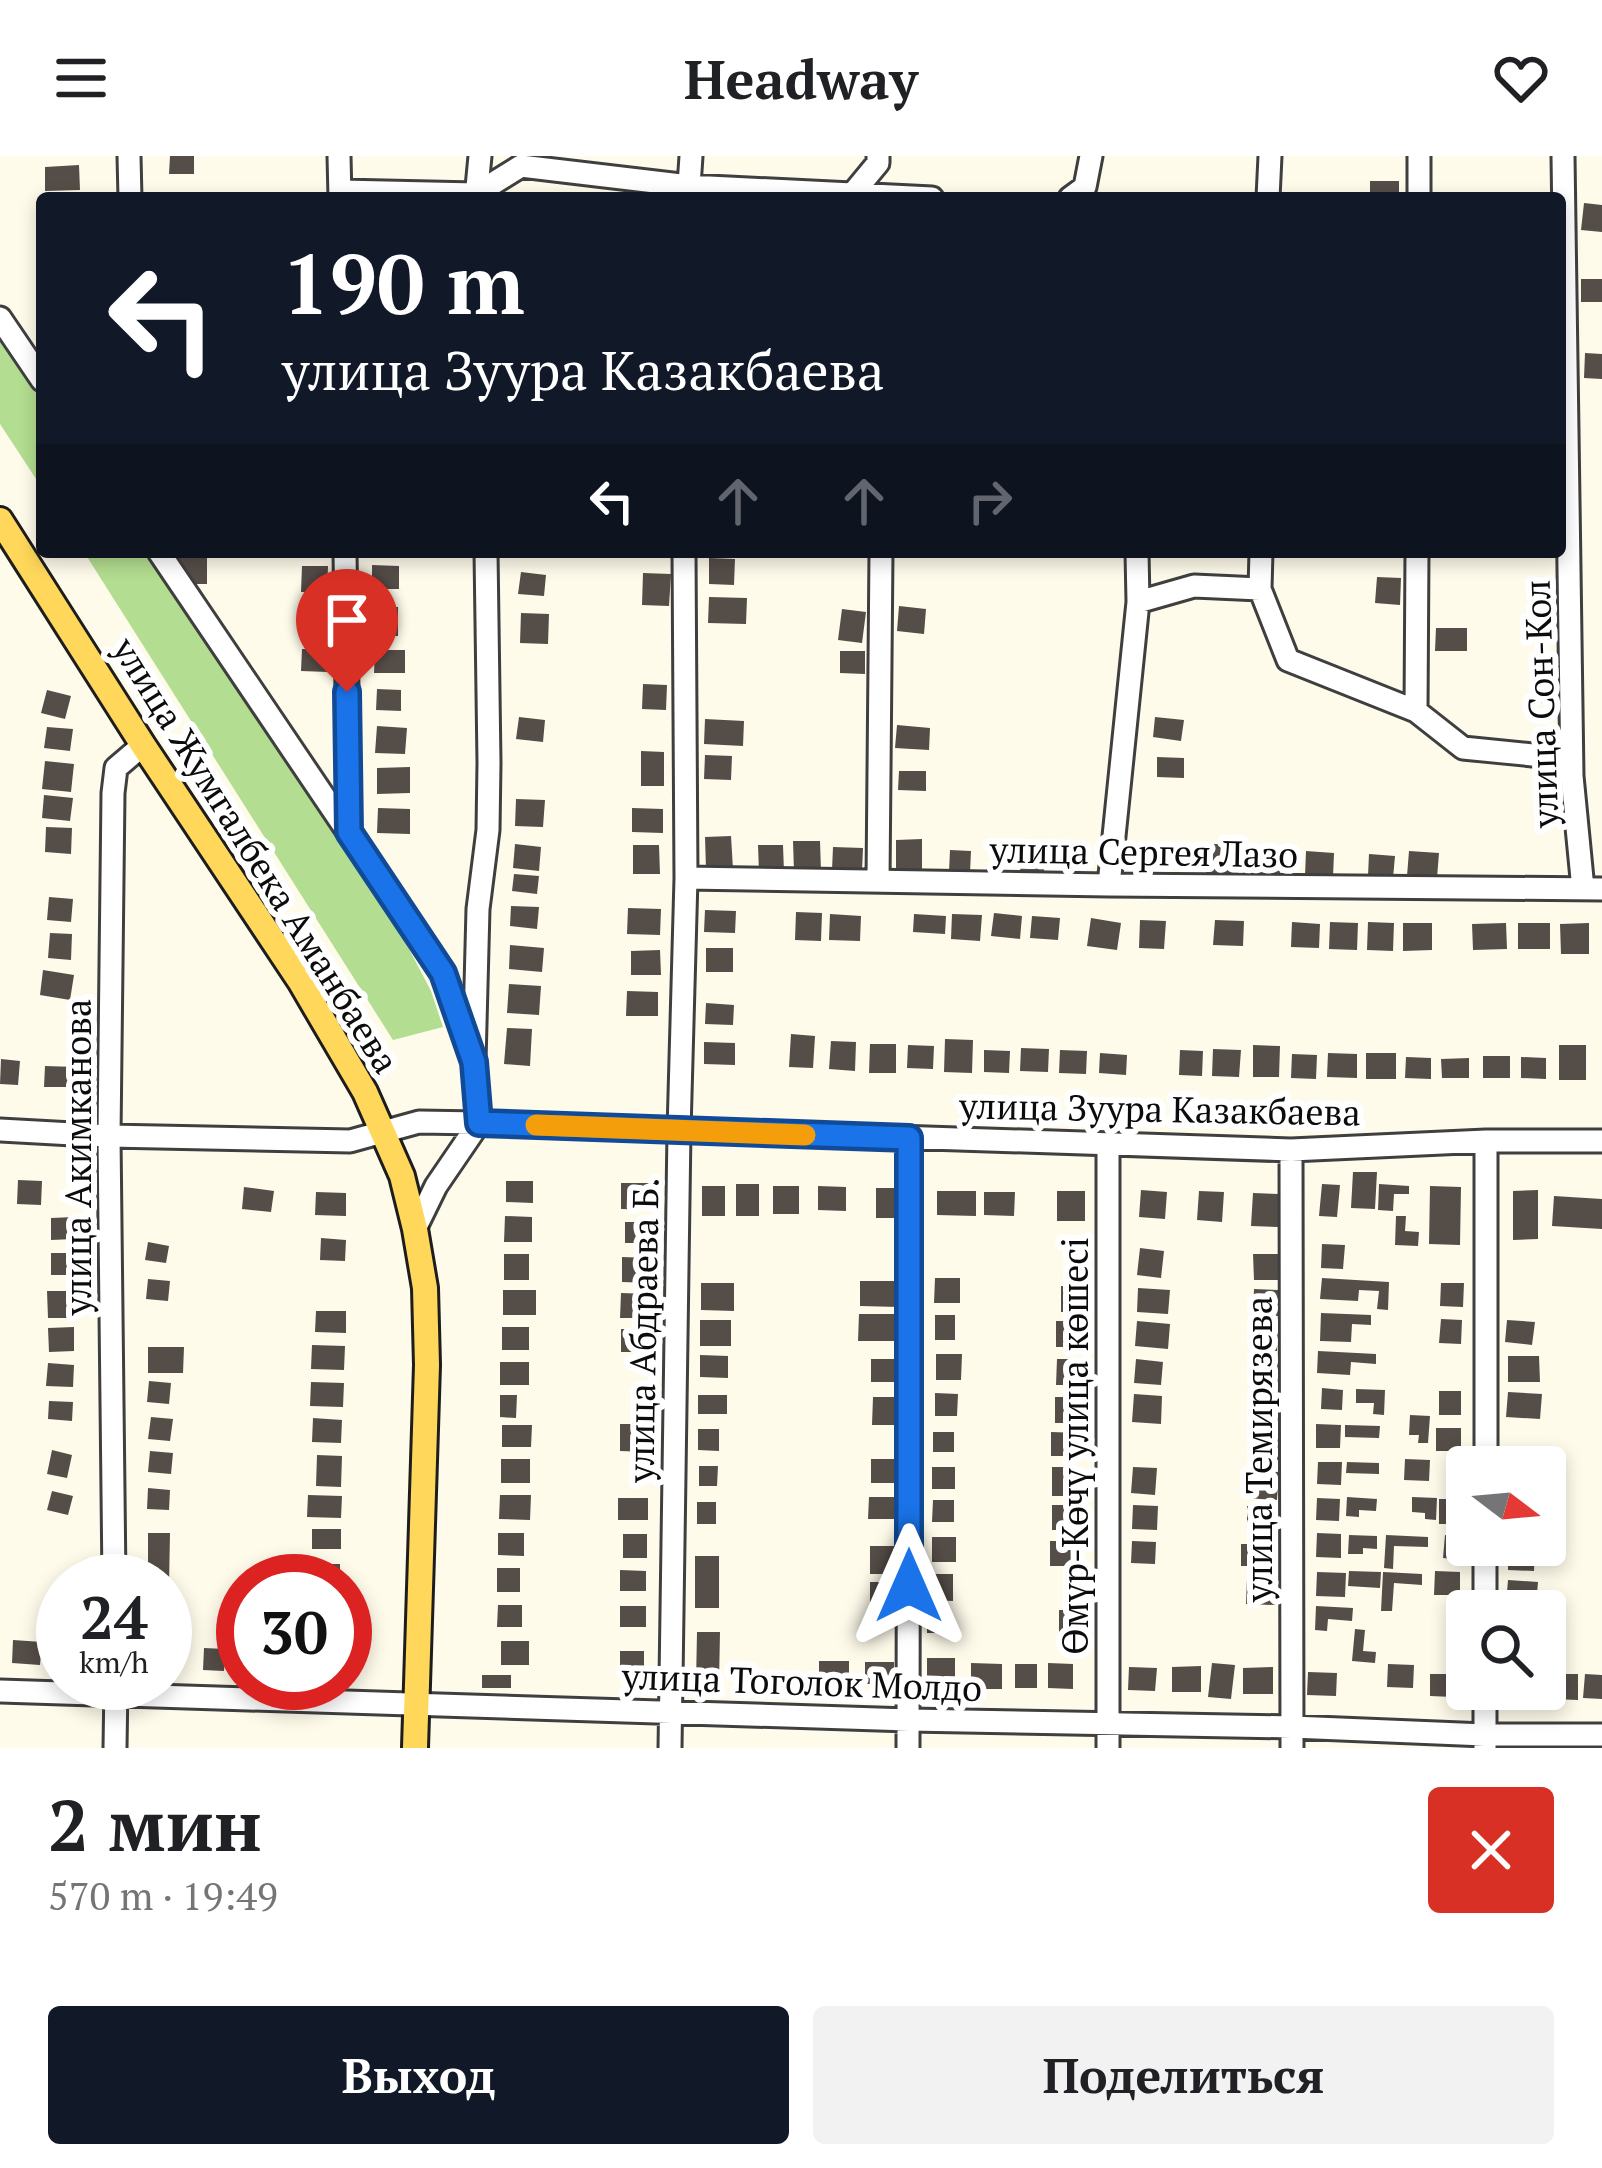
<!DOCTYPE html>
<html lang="ru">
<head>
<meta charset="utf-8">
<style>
  :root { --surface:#fff; --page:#f2f2f2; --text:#202124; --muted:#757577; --accent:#111827 }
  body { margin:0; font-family:"PT Serif",serif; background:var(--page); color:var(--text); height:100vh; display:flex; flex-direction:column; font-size:45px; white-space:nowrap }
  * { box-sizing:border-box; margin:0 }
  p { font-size:39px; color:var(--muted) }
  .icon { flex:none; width:66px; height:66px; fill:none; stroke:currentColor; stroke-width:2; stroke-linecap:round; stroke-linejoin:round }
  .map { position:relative; height:1592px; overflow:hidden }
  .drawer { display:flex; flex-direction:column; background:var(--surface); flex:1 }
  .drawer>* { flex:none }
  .top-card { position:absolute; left:36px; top:36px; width:1530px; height:366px; border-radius:12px; box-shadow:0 6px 18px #0003; background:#111827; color:#fff; overflow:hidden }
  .needle { width:78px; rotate:106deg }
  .fabs { position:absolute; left:1446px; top:1290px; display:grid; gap:24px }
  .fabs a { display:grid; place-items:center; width:120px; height:120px; border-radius:12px; background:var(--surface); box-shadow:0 6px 18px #0003; font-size:60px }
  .speed { position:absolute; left:36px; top:1398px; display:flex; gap:24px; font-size:60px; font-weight:700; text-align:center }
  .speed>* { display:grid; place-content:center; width:156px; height:156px; border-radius:50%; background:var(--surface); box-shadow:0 6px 18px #0003; line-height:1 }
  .speed small { font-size:30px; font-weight:400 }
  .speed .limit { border:18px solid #d22; background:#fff; color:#111 }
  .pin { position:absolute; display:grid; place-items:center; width:102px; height:102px; color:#fff; margin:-123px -51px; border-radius:50% 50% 50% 0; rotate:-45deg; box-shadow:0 0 12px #0007 }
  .pin .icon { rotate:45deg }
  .me { position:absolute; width:132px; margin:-66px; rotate:0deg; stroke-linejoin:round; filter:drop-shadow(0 0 9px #0008) }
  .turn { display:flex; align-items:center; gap:42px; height:252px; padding:0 48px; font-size:54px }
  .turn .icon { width:156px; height:156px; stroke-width:2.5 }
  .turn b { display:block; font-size:84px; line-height:102px }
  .lanes { display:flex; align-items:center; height:114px; padding:0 48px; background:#0003; justify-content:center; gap:60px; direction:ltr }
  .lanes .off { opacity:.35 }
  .round { display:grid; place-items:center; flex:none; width:126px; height:126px; border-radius:12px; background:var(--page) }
  .summary { display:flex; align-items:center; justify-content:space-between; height:204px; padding:0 48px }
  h1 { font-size:72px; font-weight:700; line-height:90px }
  .button { display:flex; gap:24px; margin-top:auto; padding:24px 48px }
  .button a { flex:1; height:138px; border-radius:12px; background:var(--accent); color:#fff; font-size:48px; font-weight:700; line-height:138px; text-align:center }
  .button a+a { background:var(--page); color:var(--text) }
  header { display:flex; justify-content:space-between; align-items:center; height:156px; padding:0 48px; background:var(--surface); font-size:54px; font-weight:700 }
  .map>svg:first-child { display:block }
</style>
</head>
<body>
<header><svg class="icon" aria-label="menu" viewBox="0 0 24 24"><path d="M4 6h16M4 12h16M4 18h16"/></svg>Headway<svg class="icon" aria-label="heart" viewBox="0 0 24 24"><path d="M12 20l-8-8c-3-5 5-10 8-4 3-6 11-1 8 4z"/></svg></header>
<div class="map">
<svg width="1602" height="1592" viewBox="0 0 1602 1592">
  <rect width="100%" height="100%" fill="#fffbeb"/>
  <path fill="#b3dd90" d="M0,182l42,63v87l-42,-64z
    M84,396h60l243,355 44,84 12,36 -50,13z"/>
  <path fill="#554d48" d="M170,0h24v18h-25z
    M79,9l1,25 -35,1v-24z
    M1370,25h29v17h-29z
    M1584,47l18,2v27l-21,-2z
    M1581,123h21v23h-21z
    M1585,197l17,1v25l-18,-1z
    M179,402h28v26h-28z
    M709,402l26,1 -1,26 -25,-1z
    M372,409l27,1v23h-27z
    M302,410h26l-1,27 -26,-1z
    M521,416l25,3 -2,21 -26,-2z
    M643,417l28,1 -2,32 -27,-1z
    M1377,421l24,1 -1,27 -25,-2z
    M709,441l38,1 -1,26 -38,-1z
    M899,450l27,3 -2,25 -27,-3z
    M373,451h25v29h-25z
    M327,452l1,25h-25l-1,-24z
    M842,453l24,3 -4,31 -24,-3z
    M521,457l28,1 -1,30 -28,-1z
    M1436,472h31v23h-32z
    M302,493l27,1 -1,22 -27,-1z
    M375,494h30v23h-31z
    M840,495h25v23l-25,-1z
    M1531,522h24l-1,25h-23z
    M643,528l24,1 -1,25 -24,-1z
    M377,533l24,1v21l-25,-1z
    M47,534l24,6 -6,23 -24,-6z
    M519,561l26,3 -2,22 -27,-3z
    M1155,561l29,3 -3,21 -28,-4z
    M705,563l39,2 -1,25 -39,-2z
    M897,569l33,3 -1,22 -34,-2z
    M377,570l30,2 -2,26 -30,-1z
    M47,571l26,2 -3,22 -26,-3z
    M641,595l23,1v34h-23z
    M705,599l27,1 -1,24 -27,-1z
    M1157,601l27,1v20l-27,-1z
    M45,605l29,3 -3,28 -29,-3z
    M410,611v26l-33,1v-26z
    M899,615h27v20l-28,-1z
    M44,639l29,3 -3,23 -28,-3z
    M516,643l29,1 -2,27 -28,-1z
    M378,652l32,1v25l-33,-1z
    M632,652l31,1v24l-31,-1z
    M46,671l26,1 -1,26 -26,-2z
    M731,680l2,33 -27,1 -1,-33z
    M922,683v32h-26v-31z
    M793,685h27l1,30 -27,1z
    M515,688l26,3 -2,24 -26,-3z
    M1022,688l23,1 -1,29 -24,-1z
    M1207,688h31v31l-32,1z
    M633,689h26l1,29h-27z
    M758,689h25l1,27 -25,1z
    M833,691l30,1 -1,23 -30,-1z
    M1252,693l29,1 -1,26 -29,-1z
    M950,694l21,1 -1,22 -21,-1z
    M1306,695l28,2 -1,24 -28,-1z
    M1409,695l30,2 -2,25 -30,-2z
    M1369,698l26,2 -2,22 -25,-2z
    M514,718l25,2 -2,18 -25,-3z
    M49,741l24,2 -2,23 -24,-2z
    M511,750l28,1 -2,22 -27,-3z
    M628,752l33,1 -1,26 -33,-1z
    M705,754l31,1 -1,22 -31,-1z
    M796,756l26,1 -1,28 -26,-1z
    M994,757l28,3 -2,23 -29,-3z
    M830,758l31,2 -1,25 -31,-1z
    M914,758l32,2 -1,18 -32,-2z
    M952,758l30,1 -2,26 -29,-2z
    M1032,760l28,2 -2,22 -28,-2z
    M1091,762l30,5 -4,27 -30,-4z
    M1140,764l26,1 -2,28 -25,-1z
    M1215,764l29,1 -1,25 -30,-1z
    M1292,766l28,2 -1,24 -28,-1z
    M1330,766l28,1 -1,27 -28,-1z
    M1368,766l26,1 -1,28 -26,-1z
    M1403,767h29v27l-29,1z
    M1506,767l1,26 -34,1 -1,-26z
    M1518,767h32v26h-32z
    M1589,767v31h-28l-1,-30z
    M50,777l22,1 -1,26 -23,-2z
    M510,789l34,3 -2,24 -33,-3z
    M706,792h27v24h-27z
    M660,794l1,25h-30v-24z
    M43,814l31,5 -4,25 -30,-5z
    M509,828l32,2 -2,29 -32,-2z
    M627,835l31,1v24h-32z
    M706,847l28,2 -1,20 -28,-1z
    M507,872l25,1 -2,37 -26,-2z
    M791,878l24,2 -2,32 -24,-1z
    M945,883l28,1 -1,33 -28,-1z
    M831,885l25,1 -1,29 -26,-2z
    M704,886l31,1v22l-31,-1z
    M870,888h26v29h-27z
    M908,889l26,1 -1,23 -26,-1z
    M1253,889l27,1 -1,31h-26z
    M1559,889h27v35h-27z
    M1021,892l28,1 -1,23 -28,-1z
    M1213,893l28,1 -2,27 -27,-1z
    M984,894l26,1 -1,22 -25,-1z
    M1060,894l27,1 -1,23 -27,-1z
    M1180,894l23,1 -1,25 -23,-1z
    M1100,897l27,2 -1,20 -27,-2z
    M1328,897l29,1v24l-30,-1z
    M1366,897h30v26h-30z
    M1292,898l25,1 -1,24 -25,-1z
    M1483,900h27v22h-27z
    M1406,901l25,1v21l-26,-1z
    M1521,901l25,1v21l-25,-1z
    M1469,902v20h-27l-1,-19z
    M1,903l19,2 -2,24 -18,-1z
    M45,910l31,1v20h-32z
    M1353,1016h24l-2,37 -24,-1z
    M18,1024l24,1 -1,24 -24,-1z
    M506,1025h27v22l-27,-1z
    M621,1027h34l-1,27 -33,-1z
    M736,1028h23v32h-23z
    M1322,1028l18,1 -3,32 -18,-1z
    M1379,1028l30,2v8h-15l-1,17 -15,-1z
    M702,1030h23v30h-23z
    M773,1030h26v28h-26z
    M818,1030l28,1v24l-28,-1z
    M1430,1030l31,1 -1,58 -31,-1z
    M244,1031l30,4 -3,21 -29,-3z
    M876,1032h24v30h-24z
    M1141,1034l26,2 -2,27 -26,-2z
    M1538,1034v49l-25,1v-49z
    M937,1035h39v25l-39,-1z
    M1057,1035h28v30h-28z
    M1199,1035l25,1 -2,30 -25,-2z
    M316,1036l30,1v23l-31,-1z
    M984,1036h31l-1,24 -30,-1z
    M1253,1037l27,1 -1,33 -28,-1z
    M1554,1040l48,3v30l-50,-3z
    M505,1060l27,1v25h-28z
    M1396,1060h10l-1,15 14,1 -1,14 -23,-1z
    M74,1061v22l-23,1v-22z
    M625,1066h27v21h-27z
    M321,1082l25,2 -1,21 -25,-1z
    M148,1086l21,4 -3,17 -21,-3z
    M1322,1088l23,1 -2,24 -22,-1z
    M1140,1092l24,3 -3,27 -24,-3z
    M51,1097h23v22h-23z
    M504,1098h25v26h-25z
    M1253,1098h25l1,26h-25z
    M622,1101l29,1v25l-29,-1z
    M935,1122h25v25h-26z
    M1322,1122l67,4 -1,28 -11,-1 2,-18 -20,-1 -1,11 -38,-2z
    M148,1123l22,2 -2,20 -22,-2z
    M860,1125h39v26l-39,-1z
    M701,1127h33v28l-33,-1z
    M1441,1127h23l-1,24 -23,-1z
    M1061,1130l22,1v25h-22z
    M1138,1132l32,2 -2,24 -31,-2z
    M1254,1133l25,1 -1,26 -25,-1z
    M503,1134h33v25h-33z
    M47,1135h26v27h-25z
    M621,1137l29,1v24h-30z
    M316,1155h30v22l-31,-1z
    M1321,1157l50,2v10l-19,-1 -1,18 -31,-1z
    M859,1158h39v27h-40z
    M935,1159h20v25h-20z
    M1441,1163l21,1 -1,24 -22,-1z
    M700,1164h31v26h-31z
    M1507,1164l28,2 -3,23 -27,-3z
    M1056,1165h25v26h-25z
    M1137,1165l33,3 -2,25 -33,-3z
    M74,1171v24l-25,1 -1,-24z
    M502,1171h27v23h-27z
    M1257,1171l21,2 -1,22 -21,-1z
    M621,1173h28v23h-28z
    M312,1189l33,1 -1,24 -33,-1z
    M148,1191h36l-1,26h-35z
    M1318,1195l58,3v10l-25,-2 -1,13 -33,-2z
    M936,1198h26l-1,26h-25z
    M700,1199l28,1v22l-28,-1z
    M1508,1200h31l1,26h-32z
    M871,1203h28v23h-28z
    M1057,1203h25v26h-26z
    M1136,1203l27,3 -2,23 -27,-2z
    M500,1206h29v23h-29z
    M1251,1206l28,1 -2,25 -28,-2z
    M48,1207l26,2 -1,22 -27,-1z
    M149,1225l22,2 -2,21 -22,-2z
    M311,1226l33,1 -1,24 -33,-1z
    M1322,1232l21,2 -1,20 -21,-1z
    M1356,1233l29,1 -1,25 -11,-1 1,-11h-18z
    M1439,1235h22v24h-22z
    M1508,1236l34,2 -2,25 -34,-2z
    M935,1237l23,1 -1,22h-22z
    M1134,1238l28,2 -1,28 -29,-2z
    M500,1239h17l-1,23 -16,-1z
    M698,1239h29v19h-29z
    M1254,1239l25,2 -2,26 -25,-2z
    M873,1241h23v28h-24z
    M1055,1241h25l-1,26h-24z
    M49,1245l24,1 -1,19 -24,-2z
    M1410,1259l20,1 -2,27h-10l1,-8h-10z
    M151,1261l22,2 -3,22 -22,-2z
    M313,1262l29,2 -1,23 -29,-1z
    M620,1268h29l-1,28 -28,-1z
    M1316,1268l25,1 -1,23h-24z
    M502,1269h30l-1,22h-29z
    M1345,1269l35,1 -1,12 -34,-1z
    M1436,1272h25v23h-25z
    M698,1273h21v22l-21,-1z
    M933,1276h21v20h-21z
    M1051,1276l29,1 -1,23h-28z
    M1251,1276h27v28h-26z
    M52,1294l20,5 -5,23 -20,-4z
    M150,1295l23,2 -2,21 -23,-2z
    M317,1299l25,1 -1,31 -25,-1z
    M501,1303h29v24h-29z
    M871,1303h25l-1,24h-24z
    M1405,1303l25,1 -1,21 -25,-1z
    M1318,1306h24l-1,23 -24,-1z
    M1347,1306l32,1v11l-33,-1z
    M699,1310h19l-1,20h-18z
    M932,1311h23v22h-23z
    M1052,1311h28v29h-28z
    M1133,1311l24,1 -2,27 -24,-2z
    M1248,1314l31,2 -2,28 -31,-2z
    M148,1332l22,2 -1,20 -22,-1z
    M52,1335l21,5 -5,19 -21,-5z
    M308,1339l34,1 -1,22 -34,-1z
    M500,1339h31l-1,25 -31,-1z
    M869,1341h26v22h-27z
    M1347,1341l30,2 -1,12 -17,-1v7l-13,-1z
    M1412,1341l25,1 -1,22 -11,-1v-6l-13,-1z
    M618,1342h30v22h-30z
    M1317,1342l23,1 -1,22 -23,-1z
    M1439,1343h23v25h-23z
    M933,1344h21v22h-22z
    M697,1346h19v22h-19z
    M1052,1349h27v25h-27z
    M1133,1349l25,1 -1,24 -25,-1z
    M1247,1350l30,1 -1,23 -29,-1z
    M312,1373h29v20h-29z
    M148,1377h22l-1,53h-4v-5h-17z
    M498,1377h26v23l-26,-1z
    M1317,1377l24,1v24l-25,-1z
    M623,1378h24v24h-24z
    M1349,1379l28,1v13l-14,-1v6h-15z
    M1386,1379l42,2v10l-34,-1 -1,23 -9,-1z
    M1445,1379l17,2 -2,23 -17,-2z
    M932,1381h24v25h-24z
    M1050,1385h26v25h-26z
    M1132,1385l24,1 -1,22 -24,-1z
    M1241,1388h35v22h-35z
    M1508,1389h27l-1,26 -26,-1z
    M870,1390h24l-1,28h-23z
    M695,1400h24v52h-24z
    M315,1408h25v17h-25z
    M497,1412h23v24h-23z
    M620,1414l26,1v20h-26z
    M1349,1415l32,1 -1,16 -32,-2z
    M1435,1415l25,1v23h-26z
    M1317,1416l29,1 -1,24 -29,-1z
    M1383,1416l39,2v11l-28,-2 -2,28h-11z
    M929,1418h24v27l-24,-1z
    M1247,1423l29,1 -1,25 -29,-1z
    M1508,1424l30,2 -2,24 -30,-2z
    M870,1426h24v27h-24z
    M498,1449h24v22h-25z
    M620,1450h26v21h-26z
    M1316,1450l37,2 -1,13 -24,-2 -1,12 -12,-1z
    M1059,1454h15v26h-15z
    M927,1455h23l-1,22h-22z
    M1355,1473l10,1 -2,21 13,1 -1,11 -23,-2z
    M697,1476h23l-1,51h-23z
    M13,1484l29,2 -2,23 -28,-2z
    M501,1485h28v24h-28z
    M204,1492l21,1 -1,22 -21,-1z
    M620,1495h24v27h-24z
    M927,1502h28v29h-28z
    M819,1505h30v25l-30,-1z
    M865,1506h29v22h-29z
    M971,1507l31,1v25h-31z
    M1048,1507l25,1v25l-25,-1z
    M1212,1507l23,2 -4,34 -23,-2z
    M1015,1508h22v24h-22z
    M1388,1508l26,1 -1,23 -26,-1z
    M1201,1510v26h-29v-25z
    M1129,1511l28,1 -2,23 -27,-1z
    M1273,1511v27h-30v-26z
    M1308,1516l29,1 -1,23 -29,-1z
    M1430,1518h23v23l-23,-1z
    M1553,1518h25v26l-25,-1z
    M1585,1518l17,1v24l-19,-1z
    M482,1519h29v13h-29z
    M1508,1533h37v11l-38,-1z"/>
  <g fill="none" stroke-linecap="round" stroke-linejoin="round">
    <defs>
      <path id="minor" d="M129,0l1,42
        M339,0l1,42
        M1563,0l9,620 11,113
        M689,30l2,-30
        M340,35l136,3 45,-28 168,20 243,12
        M854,36l24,-29v-7
        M476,42l4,-42
        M1070,42l15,-11 6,-31
        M1268,42l2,-42
        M1419,42v-42
        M0,162l42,62
        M159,396l284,421 27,77
        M345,396l4,280
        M1260,433l1,-37
        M1138,446l56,-16 66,3 28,71 128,51 47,37 80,8 29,20
        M1416,555l1,-159
        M686,722l423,7 493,4
        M878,725l3,-329
        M1109,729l29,-283 -1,-50
        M0,974l109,6 241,5 69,-19 60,1 812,27 195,-9h116
        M1108,988v604
        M1291,994l1,598
        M415,1073l21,-43 43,-63 -5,-61 4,-153 10,-79 1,-67 -3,-211
        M1486,1311v-326
        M114,1425l-5,-445 4,-343 3,-25 27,-23
        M1485,1455v-66
        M1485,1533v58
        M0,1535l909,29 383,7 193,8h117
        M115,1592l1,-64
        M670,1592l9,-617 7,-253 -2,-326
        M908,1592l1,-610"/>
      <path id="major" d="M0,364l143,225 157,236 65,111 37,84 13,53 10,59 2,77 -12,383"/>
    </defs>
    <use href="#minor" stroke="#3f3f3f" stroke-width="27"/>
    <use href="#major" stroke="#1d1d1d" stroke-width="30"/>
    <use href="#minor" stroke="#fff" stroke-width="21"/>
    <use href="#major" stroke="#ffd75b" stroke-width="24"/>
  </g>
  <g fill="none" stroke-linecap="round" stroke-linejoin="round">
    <defs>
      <path id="route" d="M347,536l2,140 94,141 31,89 5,61 430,15v448"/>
    </defs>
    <use href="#route" stroke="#114b97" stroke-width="30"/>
    <use href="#route" stroke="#1a73e8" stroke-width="21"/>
    <path stroke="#f59e0b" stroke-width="21" d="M536,969l269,10"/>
  </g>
  <g text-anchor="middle" stroke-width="12" stroke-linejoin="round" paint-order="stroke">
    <g font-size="36" fill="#0c0c0c" stroke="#fff">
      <text transform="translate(1541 548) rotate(-92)" y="13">улица Сон-Кол</text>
      <text transform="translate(1144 696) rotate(1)" y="13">улица Сергея Лазо</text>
      <text transform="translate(256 699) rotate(58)" y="13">улица Жумгалбека Аманбаева</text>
      <text transform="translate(1160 953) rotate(1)" y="13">улица Зуура Казакбаева</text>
      <text transform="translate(78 1001) rotate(-90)" y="13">улица Акимканова</text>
      <text transform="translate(643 1174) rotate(-89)" y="13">улица Абдраева Б.</text>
      <text transform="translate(1075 1290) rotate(-90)" y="13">Өмүр-Көчү улица көшесі</text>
      <text transform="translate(1259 1293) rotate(-90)" y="13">улица Темирязева</text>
      <text transform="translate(802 1526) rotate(2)" y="13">улица Тоголок Молдо</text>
    </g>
  </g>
</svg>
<div class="fabs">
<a><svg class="needle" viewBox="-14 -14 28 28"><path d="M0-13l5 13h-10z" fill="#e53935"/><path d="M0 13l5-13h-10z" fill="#757577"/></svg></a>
<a><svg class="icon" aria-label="search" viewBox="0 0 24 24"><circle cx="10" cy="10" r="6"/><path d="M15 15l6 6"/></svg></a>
</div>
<div class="speed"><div>24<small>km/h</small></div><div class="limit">30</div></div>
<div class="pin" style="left:347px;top:536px;background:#d93025"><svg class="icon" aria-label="arrive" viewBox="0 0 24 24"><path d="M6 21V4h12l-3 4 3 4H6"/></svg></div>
<svg class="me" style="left:909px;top:1430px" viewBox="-20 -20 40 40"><path d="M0-17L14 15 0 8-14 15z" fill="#1a73e8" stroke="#fff" stroke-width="4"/></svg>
<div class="top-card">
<div class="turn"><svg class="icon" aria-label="left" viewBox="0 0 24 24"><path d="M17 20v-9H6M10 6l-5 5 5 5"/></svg><div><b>190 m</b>улица Зуура Казакбаева</div></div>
<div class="lanes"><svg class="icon" aria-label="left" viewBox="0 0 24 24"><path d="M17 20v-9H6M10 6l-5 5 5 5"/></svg><svg class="icon off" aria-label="ahead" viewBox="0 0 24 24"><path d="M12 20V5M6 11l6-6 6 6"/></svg><svg class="icon off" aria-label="ahead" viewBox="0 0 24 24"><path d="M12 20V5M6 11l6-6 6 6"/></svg><svg class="icon off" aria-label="right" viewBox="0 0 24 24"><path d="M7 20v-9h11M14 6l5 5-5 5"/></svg></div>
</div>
</div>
<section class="drawer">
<div class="summary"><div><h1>2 мин</h1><p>570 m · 19:49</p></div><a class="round" style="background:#d93025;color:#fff"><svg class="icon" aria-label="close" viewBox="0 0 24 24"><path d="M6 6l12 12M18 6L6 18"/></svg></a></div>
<div class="button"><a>Выход</a><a>Поделиться</a></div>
</section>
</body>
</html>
